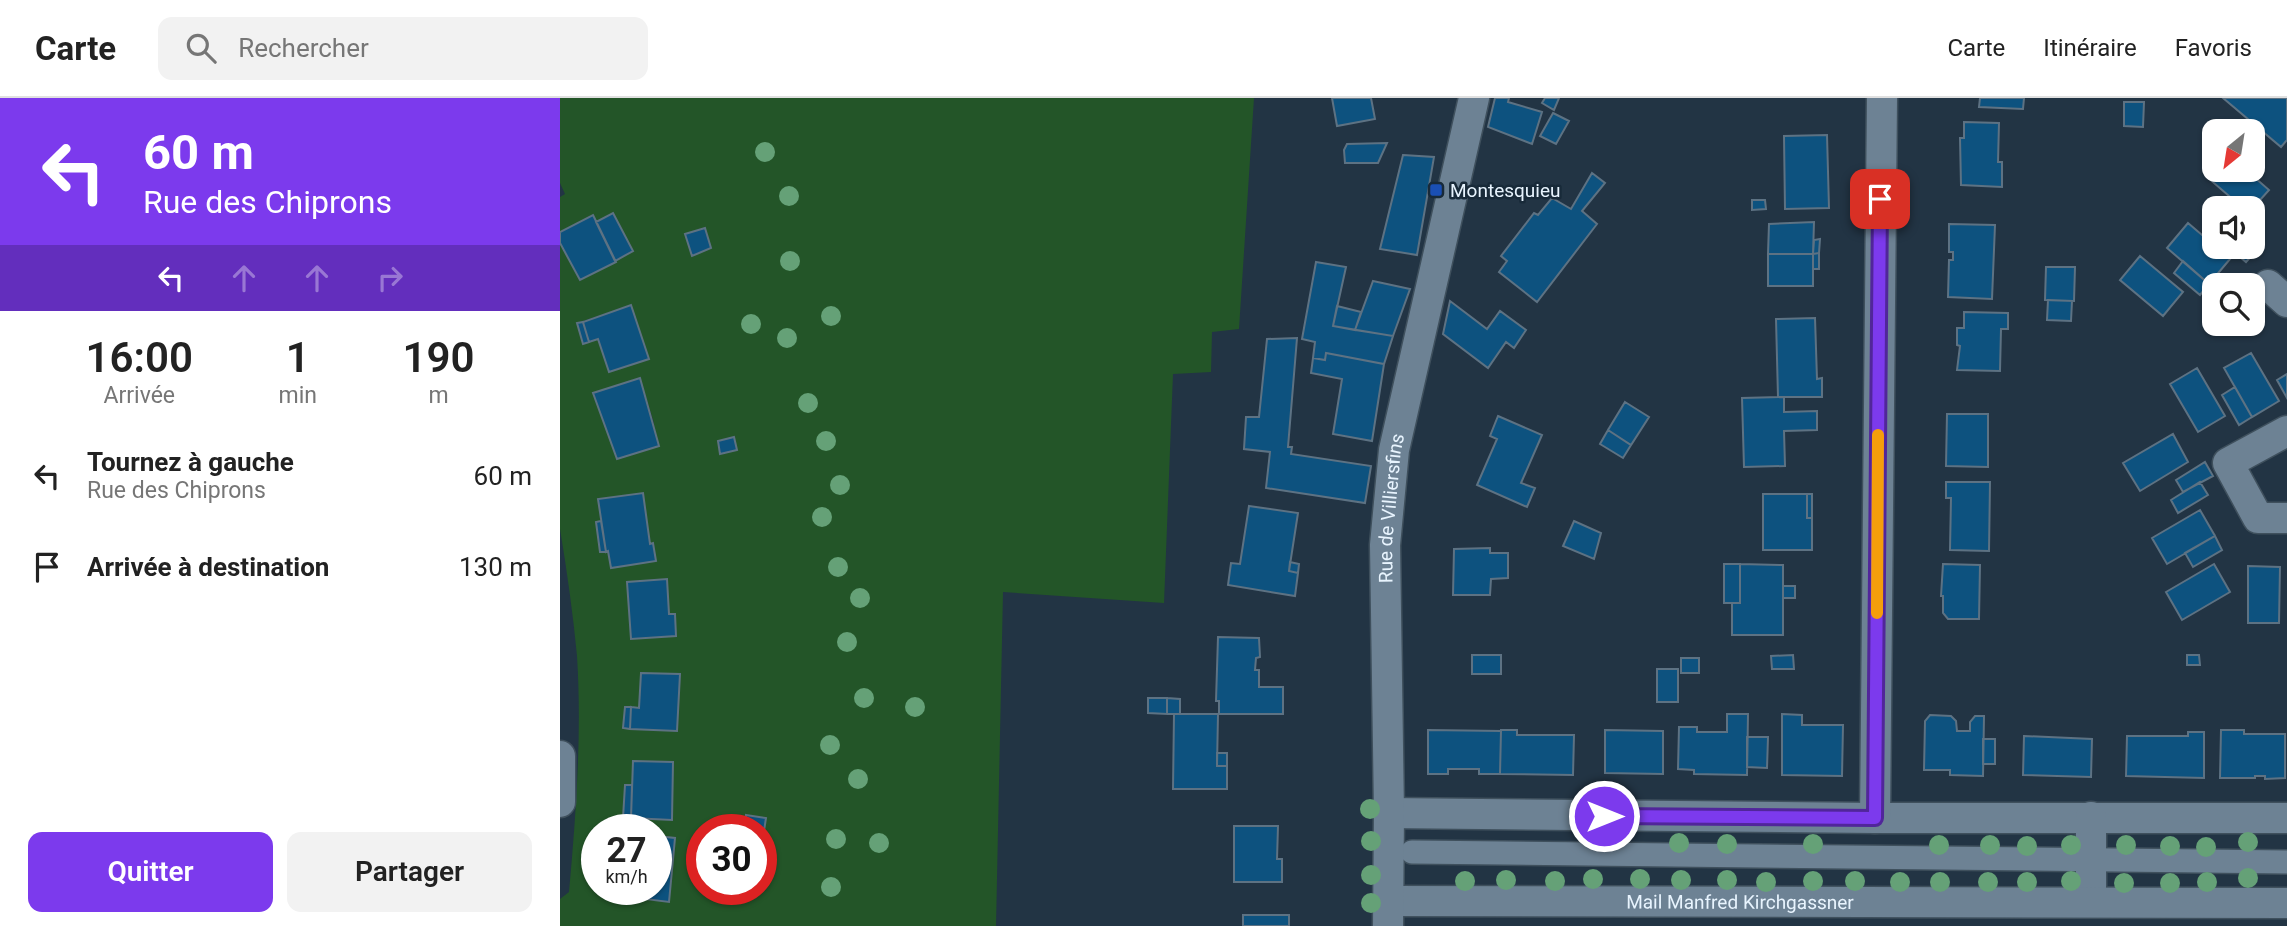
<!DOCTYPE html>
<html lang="fr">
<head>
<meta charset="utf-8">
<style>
  :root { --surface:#fff; --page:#f2f2f2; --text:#222; --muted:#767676; --line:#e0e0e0; --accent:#7c3aed }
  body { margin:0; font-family:Roboto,sans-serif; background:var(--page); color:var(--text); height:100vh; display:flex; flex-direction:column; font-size:26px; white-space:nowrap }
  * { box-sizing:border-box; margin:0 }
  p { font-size:23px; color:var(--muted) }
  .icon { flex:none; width:38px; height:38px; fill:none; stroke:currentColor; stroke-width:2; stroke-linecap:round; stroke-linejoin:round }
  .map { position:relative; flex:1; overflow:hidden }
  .sheet { display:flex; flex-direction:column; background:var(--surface); width:560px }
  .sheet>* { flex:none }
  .hud { background:#7c3aed; color:#fff; overflow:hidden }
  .needle { width:46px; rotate:210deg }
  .controls { position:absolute; left:1642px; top:21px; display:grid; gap:14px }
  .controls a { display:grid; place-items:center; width:63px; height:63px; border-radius:14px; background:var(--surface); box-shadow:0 2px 5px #0004; font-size:35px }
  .speed { position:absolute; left:21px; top:716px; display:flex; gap:14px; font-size:35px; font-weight:700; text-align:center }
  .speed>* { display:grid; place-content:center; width:91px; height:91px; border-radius:50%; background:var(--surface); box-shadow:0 2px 5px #0004; line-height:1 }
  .speed small { font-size:18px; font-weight:400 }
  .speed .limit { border:10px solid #d22; background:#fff; color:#111 }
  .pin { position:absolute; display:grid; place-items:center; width:60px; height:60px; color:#fff; margin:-30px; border-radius:14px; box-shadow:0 4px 10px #0006 }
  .me { position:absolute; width:77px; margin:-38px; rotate:90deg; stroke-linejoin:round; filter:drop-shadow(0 0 5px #0008) }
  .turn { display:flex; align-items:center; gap:24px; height:147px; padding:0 28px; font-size:32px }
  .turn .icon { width:91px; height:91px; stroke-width:2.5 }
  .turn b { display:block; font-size:49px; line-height:60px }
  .lanes { display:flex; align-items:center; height:66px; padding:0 28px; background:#0003; justify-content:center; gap:35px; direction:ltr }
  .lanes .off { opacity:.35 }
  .eta { display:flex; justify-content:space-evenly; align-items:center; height:119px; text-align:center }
  .eta b { font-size:42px; font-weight:600; line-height:49px }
  .action { display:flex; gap:14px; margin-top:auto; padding:14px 28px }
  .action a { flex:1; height:80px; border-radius:14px; background:var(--accent); color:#fff; font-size:28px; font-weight:600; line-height:80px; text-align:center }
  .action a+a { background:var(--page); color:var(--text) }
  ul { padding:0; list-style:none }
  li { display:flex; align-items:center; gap:21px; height:91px; padding:0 28px }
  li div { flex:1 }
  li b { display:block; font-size:26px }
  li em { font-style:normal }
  header { display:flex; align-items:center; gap:42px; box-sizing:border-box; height:98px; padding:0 35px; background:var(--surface); border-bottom:2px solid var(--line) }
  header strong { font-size:33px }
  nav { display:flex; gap:38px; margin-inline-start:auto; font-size:24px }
  .search { width:490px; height:63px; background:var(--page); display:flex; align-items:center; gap:18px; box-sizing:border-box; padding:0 24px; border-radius:14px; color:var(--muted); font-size:26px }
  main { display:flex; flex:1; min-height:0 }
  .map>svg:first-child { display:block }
</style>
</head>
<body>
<header>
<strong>Carte</strong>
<div class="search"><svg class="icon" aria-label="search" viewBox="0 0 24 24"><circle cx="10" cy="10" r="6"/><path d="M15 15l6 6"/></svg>Rechercher</div>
<nav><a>Carte</a><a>Itinéraire</a><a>Favoris</a></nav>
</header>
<main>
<section class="sheet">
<div class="hud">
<div class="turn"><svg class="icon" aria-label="left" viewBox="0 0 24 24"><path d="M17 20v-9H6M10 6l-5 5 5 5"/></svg><div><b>60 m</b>Rue des Chiprons</div></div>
<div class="lanes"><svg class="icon" aria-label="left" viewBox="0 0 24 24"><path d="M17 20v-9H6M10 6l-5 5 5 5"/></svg><svg class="icon off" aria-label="ahead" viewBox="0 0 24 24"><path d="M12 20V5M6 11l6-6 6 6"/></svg><svg class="icon off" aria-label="ahead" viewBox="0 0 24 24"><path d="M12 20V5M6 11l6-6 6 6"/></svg><svg class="icon off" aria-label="right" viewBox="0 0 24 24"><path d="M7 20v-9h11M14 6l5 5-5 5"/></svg></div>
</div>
<div class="eta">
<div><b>16:00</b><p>Arrivée</p></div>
<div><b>1</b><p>min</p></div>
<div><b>190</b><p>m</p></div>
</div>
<ul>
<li><svg class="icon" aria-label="left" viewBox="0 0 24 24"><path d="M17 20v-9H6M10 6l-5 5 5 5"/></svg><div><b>Tournez à gauche</b><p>Rue des Chiprons</p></div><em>60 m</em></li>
<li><svg class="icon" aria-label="arrive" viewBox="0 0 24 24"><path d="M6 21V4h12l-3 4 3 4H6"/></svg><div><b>Arrivée à destination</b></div><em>130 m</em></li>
</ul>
<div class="action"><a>Quitter</a><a>Partager</a></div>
</section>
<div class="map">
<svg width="1727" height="828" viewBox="0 0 1727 828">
  <rect width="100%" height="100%" fill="#223444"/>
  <path fill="#235528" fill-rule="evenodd" d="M0,0h694l-15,231 -27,3 -1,40 -38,2 -9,229 -161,-11 -7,334h-436v-27l9,-7c7,-78 13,-157 8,-236 -4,-42 -10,-85 -17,-127v-286l20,37 53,-29 -20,-37 -17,8 -4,-7 -32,17v-35l5,-3 -5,-11zM144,130l7,20 -19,8 -7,-22zM71,207l18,54 -40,13 -11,-33 -15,4 -6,-20zM80,280l14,45 -2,2 6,21 -41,13 -24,-66zM83,395l7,51h3l3,17 -45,7 -3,-17 -8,1 -4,-30 5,-1 -3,-22zM107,481l2,35 6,1 1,21 -45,3 -4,-57zM81,575l39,1 -3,57 -53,-3 1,-20h14zM73,663l40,1 -1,58 -49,-2 2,-33h7zM186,718l20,2 -5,31v40h-59v-59l43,-1zM37,732h59v6l19,3 -6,63 -40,-5 1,-8h-33z"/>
  <path fill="#0d527f" stroke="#5d7283" stroke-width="2" d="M772,0h39l4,21 -38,7z
    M935,0h14l-1,4 34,10 -10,32 -44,-17z
    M985,0h14l-5,12 -12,-7z
    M1420,0h44l-1,11 -44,-2z
    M1663,0h64v42l-6,7z
    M1564,4h20l-1,25 -19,-1z
    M993,15l16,8 -13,23 -16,-8z
    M1404,24l35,1 -1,39h4v25l-41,-2 -1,-47h4z
    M1267,37l2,73 -44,1 -1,-73z
    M827,45l-9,20h-33l-1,-13 3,-6z
    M843,57l31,2 -17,98 -37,-6z
    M1654,72h32l23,20 -17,19 -9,-1 -36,-31z
    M1032,75l13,10 -23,28 15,13 -60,78 -38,-30 8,-11 -6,-5 33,-43 4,2 14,-17 19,11z
    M1192,102h13l1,9 -14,1z
    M53,115l20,38 -18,10 -19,-39z
    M33,117l23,47 -36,18 -20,-37v-11z
    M1254,124l-1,32h-45l1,-30z
    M1628,125l42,36 -21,25 -42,-36z
    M1389,126l46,1 -3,74 -44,-2 1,-37h4v-8h-4z
    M145,130l6,20 -19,8 -7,-22z
    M1260,141l-1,14 -6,1 1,-14z
    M1668,149h23l5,4 -10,11z
    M1259,155v16h-6v-15z
    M1208,156h45v32h-45z
    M1580,158l43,36 -20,24 -43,-36z
    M1623,163l26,23 -9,11 -26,-22z
    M756,164l30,5 -13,59 60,10 -9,28 -58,-11 -1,7 -12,-2 2,-16 -13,-3z
    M1486,169h29l-1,34 -29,-1z
    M813,183l37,8 -17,47 -38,-6z
    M1488,202l24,1 -1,20 -24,-1z
    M890,203l37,28 13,-18 26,19 -12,18 -8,-6 -18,26 -45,-34z
    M71,207l18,54 -40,13 -11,-33 -9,3 -6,-20z
    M777,208l24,6 -6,18 -22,-4z
    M1404,214l44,1v16h-7l-1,42 -43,-1 3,-24 -3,-1v-17h7z
    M1255,220l2,61 5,-1v19h-44l-2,-78z
    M23,224l6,20 -6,2 -6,-21z
    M737,240l-9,109h4l-1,7 80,12 -6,37 -99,-15 4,-36 -26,-3 2,-32h13l8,-78z
    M766,255l58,11 -12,77 -39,-7 9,-55 -31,-6 2,-15 12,2z
    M1691,255l28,48 -27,16 -28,-49z
    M1637,270l28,48 -27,16 -28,-48z
    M1727,276v24l-10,-18z
    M80,280l19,68 -42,13 -24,-66z
    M1675,289l17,30 -13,8 -17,-30z
    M1224,299v15l33,-1v19l-33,1 1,35 -41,1 -2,-69z
    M1065,304l24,15 -18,28 -23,-15z
    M1387,316h41v53l-42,-1z
    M938,318l44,19 -21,48 14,5 -8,19 -50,-22 20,-46 -7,-3z
    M1048,332l23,15 -8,13 -23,-14z
    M1613,336l15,28 -48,29 -17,-28z
    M174,339l3,13 -17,4 -2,-13z
    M1645,364l8,14 -30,16 -7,-12z
    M1386,384h44l-1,69 -39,-1 1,-52h-5z
    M1640,384l8,13 -30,18 -7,-13z
    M83,395l7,51 3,-1 3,18 -45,7 -3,-17 -2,1 -8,-53z
    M1203,396h44v24h5v32h-49z
    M1247,396h5v24h-5z
    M689,408l49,7 -9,58 9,2 -3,23 -67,-11 3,-22 9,1z
    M1640,412l15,26 -48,28 -15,-26z
    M41,423l5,31h-6l-4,-30z
    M1014,423l27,12 -7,26 -31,-13z
    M1655,438l7,14 -29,17 -8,-14z
    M930,450v5h18v25l-17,1 -1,16h-37l1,-46z
    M730,464l9,2 -1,9 -9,-2z
    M1164,466h16v39h-16z
    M1180,466l43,1v70h-51v-32h8z
    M1383,466l37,1 -1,54h-31l-5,-6v-17h-2z
    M1654,466l16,28 -48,28 -16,-28z
    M1688,468l32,1 -1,56h-31z
    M107,481l2,35h6l1,22 -45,3 -4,-57z
    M1223,488h12v12h-12z
    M658,539l41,1 1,19 -4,1 -1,12h4v17h24v27h-64v-13h-3z
    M912,557h29v19h-29z
    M1233,557l1,14h-22l-1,-13z
    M1627,557h12l1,10h-13z
    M1121,560h18v15h-18z
    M1097,571h21v33h-21z
    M81,575l39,1 -3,57 -47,-2 1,-22 8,1z
    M588,600h19v16l-19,-1z
    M607,600l13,1v15h-13z
    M65,609h6l-1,22 -7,-1z
    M614,616h44l-1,52h10v23h-54z
    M1167,616h21l-1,61 -53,-1v-4l-16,-1 1,-42h18v5h30z
    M1222,616l20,1v10h41l-1,51 -60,-1z
    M1370,617l21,1 5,5 1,10h13v-9l5,-6h9l-1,60 -33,-1v-5h-26l1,-49z
    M868,632l73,1 -1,43h-21v-5h-31v5h-20z
    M941,632h16v5h57l-1,40 -73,-1z
    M1045,632l58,1v43l-58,-1z
    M1661,632h23v4h41v44l-20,1v-3h-10v2h-35z
    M1628,634h16v46l-78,-2 1,-40h61z
    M1464,638l68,3 -1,38 -68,-2z
    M1187,639h21l-1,31 -20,-1z
    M1423,641h12v25h-12z
    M657,655h10v13h-10z
    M73,663l40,1 -1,58 -41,-2z
    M65,687h7l-1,33h-8z
    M186,717l20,3 -2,13 -19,-1z
    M674,728h44l-1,33h5v23h-48z
    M96,738l19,2 -6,64 -40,-5 1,-8h26z
    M683,817h46v11h-46z"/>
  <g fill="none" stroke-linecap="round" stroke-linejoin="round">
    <defs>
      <path id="pedestrian" d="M852,754l875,10"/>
      <g id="minor">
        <path d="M1708,187l19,17"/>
        <path d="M1727,333l-59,32 30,55h29"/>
        <path d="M0,658v46"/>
        <path d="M829,715l486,5h412"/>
        <path d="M1531,719v85"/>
        <path d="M1315,720l7,-720"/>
        <path id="s1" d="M828,803l899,2"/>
        <path id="s2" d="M828,828l1,-113 -4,-268 9,-95 80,-352"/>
      </g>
    </defs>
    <use href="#pedestrian" stroke="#3f505d" stroke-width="26"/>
    <use href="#minor" stroke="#3f505d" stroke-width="33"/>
    <use href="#pedestrian" stroke="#6d8294" stroke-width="23"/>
    <use href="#minor" stroke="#6d8294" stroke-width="30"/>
  </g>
  <g fill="#65a177">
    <circle cx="205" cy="54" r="10"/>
    <circle cx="229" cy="98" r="10"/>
    <circle cx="230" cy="163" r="10"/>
    <circle cx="271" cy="218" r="10"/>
    <circle cx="191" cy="226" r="10"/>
    <circle cx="227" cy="240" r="10"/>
    <circle cx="248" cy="305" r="10"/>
    <circle cx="266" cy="343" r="10"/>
    <circle cx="280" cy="387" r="10"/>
    <circle cx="262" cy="419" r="10"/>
    <circle cx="278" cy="469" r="10"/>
    <circle cx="300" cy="500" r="10"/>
    <circle cx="287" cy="544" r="10"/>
    <circle cx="304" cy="600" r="10"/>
    <circle cx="355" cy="609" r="10"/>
    <circle cx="270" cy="647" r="10"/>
    <circle cx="298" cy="681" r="10"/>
    <circle cx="810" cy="711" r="10"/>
    <circle cx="276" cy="741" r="10"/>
    <circle cx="811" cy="743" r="10"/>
    <circle cx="1688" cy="744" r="10"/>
    <circle cx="319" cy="745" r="10"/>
    <circle cx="1119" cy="745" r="10"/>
    <circle cx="1167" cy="746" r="10"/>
    <circle cx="1253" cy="746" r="10"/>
    <circle cx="1379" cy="747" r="10"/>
    <circle cx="1430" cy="747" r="10"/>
    <circle cx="1511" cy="747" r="10"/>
    <circle cx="1566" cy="747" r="10"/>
    <circle cx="1467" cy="748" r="10"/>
    <circle cx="1610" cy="748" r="10"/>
    <circle cx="1646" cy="749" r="10"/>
    <circle cx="811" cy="777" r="10"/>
    <circle cx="1688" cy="780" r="10"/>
    <circle cx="1033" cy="781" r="10"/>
    <circle cx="1080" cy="781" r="10"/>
    <circle cx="946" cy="782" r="10"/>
    <circle cx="1121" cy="782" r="10"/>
    <circle cx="1167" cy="782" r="10"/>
    <circle cx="905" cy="783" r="10"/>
    <circle cx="995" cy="783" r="10"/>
    <circle cx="1253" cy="783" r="10"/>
    <circle cx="1295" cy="783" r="10"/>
    <circle cx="1511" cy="783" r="10"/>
    <circle cx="1206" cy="784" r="10"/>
    <circle cx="1340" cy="784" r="10"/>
    <circle cx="1380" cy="784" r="10"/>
    <circle cx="1428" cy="784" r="10"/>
    <circle cx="1467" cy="784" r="10"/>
    <circle cx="1647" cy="784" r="10"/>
    <circle cx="1564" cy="785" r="10"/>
    <circle cx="1610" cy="785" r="10"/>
    <circle cx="271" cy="789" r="10"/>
    <circle cx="811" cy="805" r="10"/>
  </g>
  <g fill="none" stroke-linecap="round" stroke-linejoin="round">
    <defs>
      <path id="route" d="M1044,718l271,2 5,-619"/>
    </defs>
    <use href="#route" stroke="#51269a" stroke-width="18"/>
    <use href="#route" stroke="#7c3aed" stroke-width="12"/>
    <path stroke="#f59e0b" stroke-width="12" d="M1317,515l1,-178"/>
  </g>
  <rect fill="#1a4fb4" stroke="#182a39" stroke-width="2.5" x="869" y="85" width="14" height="14" rx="3.5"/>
  <g text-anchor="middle" stroke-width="5" stroke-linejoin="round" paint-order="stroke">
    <g font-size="19" fill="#e8f4fe" stroke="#182a39" text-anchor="start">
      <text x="890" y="99">Montesquieu</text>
    </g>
    <g font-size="19" fill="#e8f4fe" stroke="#182a39">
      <text dy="7" stroke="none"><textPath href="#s2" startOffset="418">Rue de Villiersfins</textPath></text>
      <text dy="7" stroke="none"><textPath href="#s1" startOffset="352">Mail Manfred Kirchgassner</textPath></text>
    </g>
  </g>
</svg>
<div class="controls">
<a><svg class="needle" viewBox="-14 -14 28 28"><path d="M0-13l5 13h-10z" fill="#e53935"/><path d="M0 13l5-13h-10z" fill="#767676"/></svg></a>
<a><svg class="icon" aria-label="sound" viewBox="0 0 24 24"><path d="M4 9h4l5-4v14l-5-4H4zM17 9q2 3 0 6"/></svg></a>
<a><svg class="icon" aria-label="search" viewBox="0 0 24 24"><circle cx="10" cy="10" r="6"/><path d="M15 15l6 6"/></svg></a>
</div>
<div class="speed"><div>27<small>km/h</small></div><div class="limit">30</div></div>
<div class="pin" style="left:1320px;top:101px;background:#d93025"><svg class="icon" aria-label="arrive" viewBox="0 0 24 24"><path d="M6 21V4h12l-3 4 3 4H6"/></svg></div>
<svg class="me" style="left:1044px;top:718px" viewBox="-20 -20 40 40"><circle r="17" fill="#7c3aed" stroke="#fff" stroke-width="3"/><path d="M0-11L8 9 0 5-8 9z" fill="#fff"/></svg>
</div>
</main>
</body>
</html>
